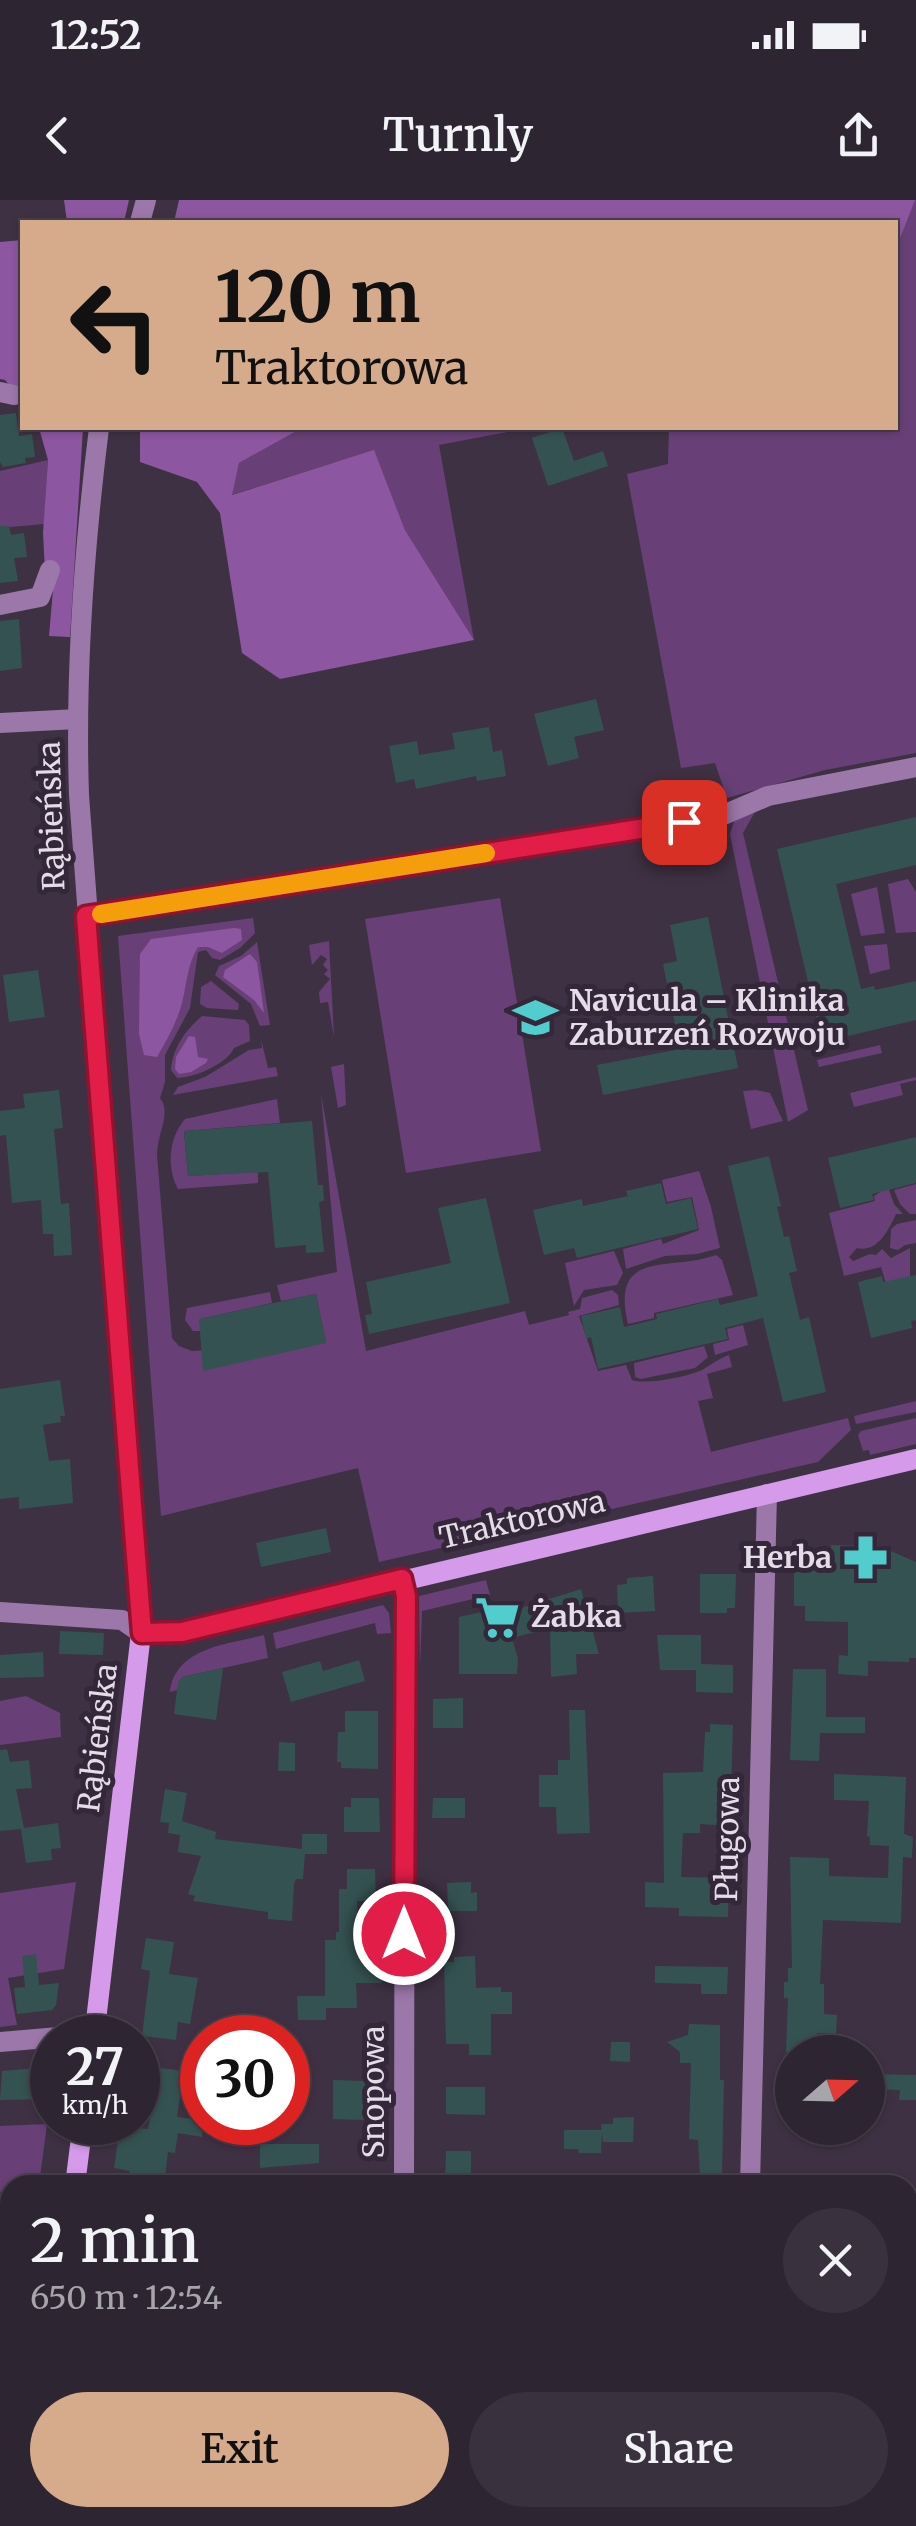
<!DOCTYPE html>
<html lang="en">
<head>
<meta charset="utf-8">
<style>
  :root { --surface:#2e2532; --page:#3a313e; --text:#f1f3f6; --muted:#a7a5ac; --line:#49424d; --accent:#d6ab8b }
  body { margin:0; font-family:Merriweather,serif; background:var(--page); color:var(--text); height:100vh; display:flex; flex-direction:column; font-size:38px; white-space:nowrap }
  * { box-sizing:border-box; margin:0 }
  p { font-size:32px; color:var(--muted) }
  .icon { flex:none; width:55px; height:55px; fill:none; stroke:currentColor; stroke-width:2; stroke-linecap:round; stroke-linejoin:round }
  .map { position:relative; flex:1; overflow:hidden }
  .side { position:absolute; left:0px; top:1975px; width:918px; height:352px; display:flex; flex-direction:column; background:var(--surface); border-radius:30px 30px 0 0; box-shadow:0 2px 8px #0004,0 0 0 2px var(--line) }
  .side>* { flex:none }
  .hud { position:absolute; left:20px; top:20px; width:878px; height:210px; border-radius:0px; box-shadow:0 2px 8px #0004,0 0 0 2px var(--line); background:#d6ab8b; color:#111; overflow:hidden }
  .needle { width:65px; rotate:70deg }
  .fabs { position:absolute; left:775px; top:1835px; display:grid; gap:20px }
  .fabs a { display:grid; place-items:center; width:110px; height:110px; border-radius:50%; background:var(--surface); box-shadow:0 2px 8px #0004,0 0 0 2px var(--line); font-size:50px }
  .speed { position:absolute; left:30px; top:1815px; display:flex; gap:20px; font-size:50px; font-weight:700; text-align:center }
  .speed>* { display:grid; place-content:center; width:130px; height:130px; border-radius:50%; background:var(--surface); box-shadow:0 2px 8px #0004,0 0 0 2px var(--line); line-height:1 }
  .speed small { font-size:25px; font-weight:400 }
  .speed .limit { border:15px solid #d22; background:#fff; color:#111 }
  .pin { position:absolute; display:grid; place-items:center; width:85px; height:85px; color:#fff; margin:-42px; border-radius:20px; box-shadow:0 5px 15px #0006 }
  .me { position:absolute; width:110px; margin:-55px; rotate:0deg; stroke-linejoin:round; filter:drop-shadow(0 0 8px #0008) }
  .turn { display:flex; align-items:center; gap:35px; height:210px; padding:0 30px; font-size:45px }
  .turn .icon { width:130px; height:130px; stroke-width:2.5 }
  .turn b { display:block; font-size:70px; line-height:85px }
  .round { display:grid; place-items:center; flex:none; width:105px; height:105px; border-radius:52px; background:var(--page) }
  .headline { display:flex; align-items:center; justify-content:space-between; height:170px; padding:0 30px }
  h1 { font-size:60px; font-weight:600; line-height:75px }
  .cta { display:flex; gap:20px; margin-top:auto; padding:20px 30px }
  .cta a { flex:1; height:115px; border-radius:60px; background:var(--accent); color:#111; font-size:40px; font-weight:600; line-height:115px; text-align:center }
  .cta a+a { background:var(--page); color:var(--text) }
  .status { display:flex; justify-content:space-between; align-items:center; height:70px; padding:0 50px; background:var(--surface); direction:ltr }
  .status svg { height:28px; fill:currentColor }
  header { display:flex; justify-content:space-between; align-items:center; height:130px; padding:0 30px; background:var(--surface); font-size:45px; font-weight:600 }
  .map>svg:first-child { display:block }
</style>
</head>
<body>
<div class="status"><b>12:52</b><svg viewBox="0 0 49 12"><path d="M0 12V9h3v3zM5 12V6h3v6zM10 12V3h3v9zM15 12V0h3v12zM26 1h20v11H26zM47 4h2v5h-2z"/></svg></div>
<header><svg class="icon" aria-label="back" viewBox="0 0 24 24"><path d="M15 5l-7 7 7 7"/></svg>Turnly<svg class="icon" aria-label="share" viewBox="0 0 24 24"><path d="M12 15V3M7 8l5-5 5 5M5 13v7h14v-7"/></svg></header>
<div class="map">
<svg width="916" height="2326" viewBox="0 0 916 2326">
  <rect width="100%" height="100%" fill="#3e3143"/>
  <path fill="#684077" d="M288,0h628v553l-91,17 -98,28 -12,-35 -34,5 -54,-294 41,-10 1,-36h226v-206h-603z
    M302,228h226l-89,17 35,195 -69,-110 -29,-74 -43,7 -102,32 8,-32z
    M48,260l-4,64 -44,4v-57z
    M756,610l-13,23 65,277 -20,12 -58,-288 4,-13z
    M908,679l8,13v40l-20,1 -8,-49z
    M877,687l8,46 -24,3 -10,-42z
    M500,698l41,253 -135,22 -41,-254z
    M253,718l2,15 -15,15 -20,12 -8,-2 -6,-8 -8,2 -8,56 -25,47v27l-5,16c12,15 -3,35 -3,57l15,183 7,8 13,5 134,-8 -10,-49 -35,7 -4,-16 60,-13 -16,-178 45,257 159,-40 4,14 40,-10 -1,-3 12,-3 2,-11 30,-8 6,5 1,10 -40,11 19,55 28,-6 6,15c13,5 56,-3 70,-10 10,-6 16,-11 27,-15l3,12 -25,7 6,24 -15,3 13,51 137,-34 3,12 -33,32 -439,100 -21,-94 -197,48 -43,-580z
    M329,741l5,96 -6,-35 -8,1 -1,-11 11,-13 -6,-5 4,-4 -5,-5 4,-6 -6,-4 -9,10 -3,-20z
    M257,742l13,83 -10,1 -9,-22 -36,-29 4,-9 22,-10z
    M887,744l3,25 -20,5 -6,-28z
    M211,781l28,23 -1,6 -31,-2 -7,-4 1,-17z
    M202,816l43,4 4,5 1,16 -16,7c-7,16 -40,30 -57,30l-6,-8c2,-23 14,-39 31,-54z
    M261,839l7,29 8,-1 2,9 -105,19 5,-8 27,-10 44,-27 13,-2z
    M880,845l2,8 -63,14 -2,-7z
    M344,864l2,41 -8,3 -7,-41z
    M916,877v3l-16,4 3,11 -49,12 -4,-14z
    M756,890l14,3 13,28 -32,8 -8,-38z
    M277,899l3,24 -96,8 4,45 70,-4v11l-80,6c-12,-22 -9,-52 7,-70z
    M699,971l12,36 9,41 -23,6 -32,2 -39,13 -3,-20 38,-10 2,5 36,-14 -7,-33 -25,5 -5,-22z
    M916,984v30h-6l-10,-10 -6,-14z
    M888,987l6,17 9,10h-7c-7,15 -18,39 -39,34l-8,9 4,4 17,-7 6,1 6,-6 9,9 19,-10v31l-24,5 -5,-17 -37,9 -15,-63 46,-12 -1,-5z
    M916,1020v23l-11,2 -7,5 -8,-2 1,-19 6,-5z
    M614,1051l9,22 -6,12 -33,5 -10,16 -9,-43z
    M716,1055l6,5 11,35 -79,18v5l-26,6c-18,-76 41,-52 88,-69z
    M270,1092l2,11 -72,16v12h-7l-8,-11 2,-12z
    M743,1125l5,20 -33,10 -2,-11 16,-4 -2,-11z
    M704,1146l4,11 -13,11 -54,11 -6,-2 -1,-14z
    M916,1201v11l-60,12 -2,-8z
    M916,1218v26l-46,11 -1,-5 -6,1 -5,-16 3,-4z
    M486,1380l4,15 -68,16 -2,58 -1,-73z
    M383,1405l6,8 2,20 -14,1 -2,-11 -99,26 -3,-16z
    M264,1435l4,23 -86,19 -5,13 -7,2c5,-45 59,-48 94,-57z
    M26,1496l34,17 1,24 -61,8v-44z
    M76,1682l-12,87 -56,9 9,47 -17,2v-134z
    M47,1924l-8,61h-29v6l-10,1v-66z"/>
  <path fill="#8d56a0" d="M64,0h65l-5,22h-57z
    M179,0h736l-20,51v-29h-721z
    M22,40v160l-17,-20 -5,-1v-137z
    M39,228h44l-13,209 -21,-1 5,-58 -9,-7 -2,-38 5,-73z
    M140,228h162l-63,35 -7,32 142,-45 31,80 69,110 -194,39 -38,-26 -22,-140 -23,-31 -57,-20z
    M234,728l7,1 1,11 -20,13 -14,-6h-10c-11,18 -11,36 -16,56 -5,19 -15,37 -25,54l-13,-2 -5,-21 1,-80 11,-15z
    M250,754l7,8 7,51 -10,-13 -31,-23 2,-7z
    M189,836l6,1 3,20 10,2 -2,4 -15,9 -12,2 -4,-5 1,-12z"/>
  <path fill="#355252" d="M16,213l3,23 13,-2 3,23 -10,1 1,5 -23,4 -3,-5v-47z
    M562,228l12,33 29,-10 5,15 -60,20 -16,-48z
    M0,326h9l2,9 13,-2 3,24 -13,1 4,23 -18,2z
    M19,419l3,49 -22,3v-50z
    M596,499l8,31 -30,7 5,21 -31,8 -14,-52z
    M489,527l4,25 9,-2 4,26 -29,5 -1,-5 -60,13 -2,-10 -18,4 -7,-37 28,-5 2,14 36,-6 -3,-16z
    M916,617v48l-80,19 25,105 13,-3 1,4 41,-9v39l-94,22 -45,-193z
    M708,717l30,151 -135,27 -6,-30 83,-16 -17,-85 14,-3 -7,-36z
    M38,770l7,47 -36,5 -6,-47z
    M59,890l4,38 -9,1 7,75 8,-1 3,52 -18,1 -1,-22h-10l-2,-34 -29,3 -6,-68 -6,1v-25l25,-3 -2,-14z
    M312,921l6,64h5l1,16 -5,1 5,50 -18,1v-8l-31,3 -7,-76 -80,4 -4,-45z
    M916,937v46l-44,11 2,6 -34,8 -12,-50z
    M769,956l12,50 -4,1 7,30 5,-1 8,35 -8,2 11,47 9,-3 17,75 -43,10 -20,-84 -38,10 3,11 -130,30 -7,-32 -5,2 -5,-23 39,-9 4,20 33,-8 -1,-5 62,-15 2,6 38,-9 -30,-130z
    M661,983l5,21 25,-6 7,31 -121,29 -3,-10 -30,7 -11,-45 49,-11 1,7 45,-10 -2,-5z
    M486,998l24,105 -141,31 -4,-19 7,-1 -6,-32 85,-19 -13,-55z
    M916,1075v45l-5,1 1,7 -41,10 -13,-56 24,-6 1,6z
    M316,1094l10,49 -123,28 -4,-52z
    M60,1180l5,36h-5l1,6 -18,3 6,36 21,-2 3,44 -54,6v-12l-19,2v-110z
    M326,1328l5,24 -70,15 -5,-24z
    M831,1345l48,1 37,16v96h-7v4l-41,-1v15l-30,-2 1,-19 9,1v-34l-43,-1v-15h-11v-48h37z
    M700,1374h36l-1,34h-8v5h-27z
    M653,1376l2,35 -37,2 -1,-28 10,-1v-6z
    M581,1389l18,65h-23l1,20 -26,3 -1,-49 -38,10 6,21 -1,15h-58v-57l45,-10 1,6z
    M60,1431l44,2 -1,22 -44,-1z
    M657,1435h44v29l32,1v28l-37,-1v-22h-36z
    M43,1452l1,25 -44,1v-23z
    M359,1460l6,21 -74,21 -9,-30 38,-11 3,10z
    M223,1468l-7,52 -42,-6 4,-32 4,-5z
    M793,1469h33v48h39v16h-45l-1,28 -29,-1z
    M463,1498v30h-30v-29z
    M569,1510h16l5,123 -33,1 -1,-27h-17v-32h19v-15h12z
    M345,1511h33v58l-37,-1v-6h-4l1,-30h7z
    M710,1524l23,1 -3,101 -30,-2v9h-17l-2,44 48,1 -1,39 -49,-1v-8l-34,-1v-25l19,1 -1,-110 40,-1 2,-40h5z
    M279,1542l16,1v28h-17z
    M7,1549l3,13 19,-2 3,28 -16,1 8,39 34,-5 3,25 -10,1 1,11 -26,3 -5,-34 -21,2v-81z
    M834,1574l72,3 -2,57 9,3 -1,21 -9,-1 -2,66 -78,-3 -3,64h4v30l13,1 -1,19 -19,-1v19h-31l2,-54h-4v-16h4v-14h4l-2,-111 39,1v18l59,2 1,-32 -19,-1v-8l-3,-1 2,-35 -35,-1z
    M165,1589l22,4 -5,28 34,11 -1,7 87,10v-15h25v20h-22l-2,25h-7l-2,5 -2,37 -24,-2v-7l-75,-11 2,-5 -7,-2 13,-38 -23,-4 2,-17 -12,-2 1,-10 -9,-1z
    M351,1598h28l1,34h-36v-25h7z
    M433,1598h32v20h-33z
    M347,1669h28l1,32h-19l1,31 11,-1v29l12,-1 1,24h-26l1,25h-31v12h-28l-1,-24h28v-56h11v-8h3v-43h8z
    M471,1682v11l6,-1v19h-29l-1,-28z
    M146,1738l28,4 -5,32 29,4 -8,46 -12,-2 -2,18 -34,-4 8,-65 -9,-2z
    M36,1754l3,31 20,-2 -3,22 -4,5 -35,4 -3,-26 11,-1 -3,-31z
    M475,1756l1,32 25,-1v5h11v22h-21v41h-22v-11h-23l-2,-82h10v-5z
    M655,1766l73,1 -1,27h-26v-10l-46,-1z
    M689,1824l31,1v55h4l-2,96h-22l-2,-36 -9,-1 2,-76h-11v-11l-13,-10 21,-7z
    M611,1842h19v20l-20,-1z
    M49,1867l-3,32 -46,1 2,-29z
    M161,1868l23,3 -7,46 25,3v17l-24,-4 -3,20 -7,-1 -4,33h-36l2,-14 -16,-3 6,-42 28,3 6,-35 -14,-2 3,-20 17,2z
    M868,1874l48,1v25h-17l1,-10 -32,-1z
    M333,1880l33,1v39l-33,-1z
    M446,1887h39v28l-39,-1z
    M634,1917l-1,25h-30l-2,-18h12v-6z
    M564,1930h38l-1,23h-22l-1,-4h-14z
    M260,1944h59v19l-59,5z
    M446,1951h25v34h-26z"/>
  <g fill="none" stroke-linecap="round" stroke-linejoin="round">
    <path stroke="#9c77a9" stroke-width="20" d="M0,192l14,3
      M0,405l40,-8 10,-27
      M0,523l78,-4
      M86,716l635,-100 47,-20 148,-29
      M402,1379l3,17 -1,589
      M0,1412l122,8 19,13
      M0,1842l94,-8
      M750,1985l17,-691
      M908,2064l8,-1
      M0,2148l10,-1
      M407,2318v8
      M741,2318l1,8"/>
    <path stroke="#9c77a9" stroke-width="20" d="M140,22l6,-22
      M99,228c-15,120 -24,245 -20,367l62,838"/>
    <path stroke="#d59aea" stroke-width="20" d="M94,1838l47,-405h42l733,-174
      M75,1985l8,-63
      M0,2314l10,-32"/>
  </g>
  <g fill="none" stroke-linecap="round" stroke-linejoin="round">
    <defs>
      <path id="route" d="M404,1734l2,-338 -4,-17 -220,53 -40,1 -56,-717 598,-94"/>
    </defs>
    <use href="#route" stroke="#92132f" stroke-width="25"/>
    <use href="#route" stroke="#e11d48" stroke-width="18"/>
    <path stroke="#f59e0b" stroke-width="18" d="M101,714l385,-61"/>
  </g>
  <defs>
    <symbol id="school-bare" viewBox="-9 -9 18 18"><path d="M0-5L7-2L0 1L-7-2ZM-4 1L0 2.5L4 1V4Q0 6-4 4Z" fill="#52cdce" stroke="#342739" stroke-width="2.5" paint-order="stroke"/></symbol>
    <symbol id="pharmacy-bare" viewBox="-9 -9 18 18"><path d="M-2-6h4v4h4v4h-4v4h-4v-4h-4v-4h4Z" fill="#52cdce" stroke="#342739" stroke-width="2.5" paint-order="stroke"/></symbol>
    <symbol id="supermarket-bare" viewBox="-9 -9 18 18"><path d="M-6-5.5h2.5l.6 2H6L4.5 2H-2.5L-4.4-4H-6ZM-1.5 3.2a1.3 1.3 0 1 0 .1 0ZM3 3.2a1.3 1.3 0 1 0 .1 0Z" fill="#52cdce" stroke="#342739" stroke-width="2.5" paint-order="stroke"/></symbol>
  </defs>
  <g fill-rule="evenodd">
    <use href="#school-bare" x="504" y="786" width="63" height="63"/>
    <use href="#pharmacy-bare" x="834" y="1326" width="63" height="63"/>
    <use href="#supermarket-bare" x="466" y="1386" width="63" height="63"/>
  </g>
  <g text-anchor="middle" stroke-width="10" stroke-linejoin="round" paint-order="stroke">
    <g font-size="30" fill="#e4dce7" stroke="#342739">
      <text transform="translate(52 616) rotate(-92)" y="10">Rąbieńska</text>
      <text transform="translate(522 1320) rotate(-13)" y="10">Traktorowa</text>
      <text transform="translate(98 1538) rotate(-83)" y="10">Rąbieńska</text>
      <text transform="translate(728 1639) rotate(-89)" y="10">Pługowa</text>
      <text transform="translate(374 1892) rotate(-90)" y="10">Snopowa</text>
    </g>
    <g font-size="30" font-weight="bold" fill="#e4dce7" stroke="#342739" text-anchor="start">
      <text x="569" y="811">Navicula – Klinika<tspan x="569" dy="34">Zaburzeń Rozwoju</tspan></text>
      <text x="832" y="1368" text-anchor="end">Herba</text>
      <text x="531" y="1427">Żabka</text>
    </g>
  </g>
</svg>
<div class="fabs">
<a><svg class="needle" viewBox="-14 -14 28 28"><path d="M0-13l5 13h-10z" fill="#e53935"/><path d="M0 13l5-13h-10z" fill="#a7a5ac"/></svg></a>
</div>
<div class="speed"><div>27<small>km/h</small></div><div class="limit">30</div></div>
<div class="pin" style="left:684px;top:622px;background:#d93025"><svg class="icon" aria-label="arrive" viewBox="0 0 24 24"><path d="M6 21V4h12l-3 4 3 4H6"/></svg></div>
<svg class="me" style="left:404px;top:1734px" viewBox="-20 -20 40 40"><circle r="17" fill="#e11d48" stroke="#fff" stroke-width="3"/><path d="M0-11L8 9 0 5-8 9z" fill="#fff"/></svg>
<div class="hud">
<div class="turn"><svg class="icon" aria-label="left" viewBox="0 0 24 24"><path d="M17 20v-9H6M10 6l-5 5 5 5"/></svg><div><b>120 m</b>Traktorowa</div></div>
</div>
<section class="side">
<div class="headline"><div><h1>2 min</h1><p>650 m · 12:54</p></div><a class="round"><svg class="icon" aria-label="close" viewBox="0 0 24 24"><path d="M6 6l12 12M18 6L6 18"/></svg></a></div>
<div class="cta"><a>Exit</a><a>Share</a></div>
</section>
</div>
</body>
</html>
